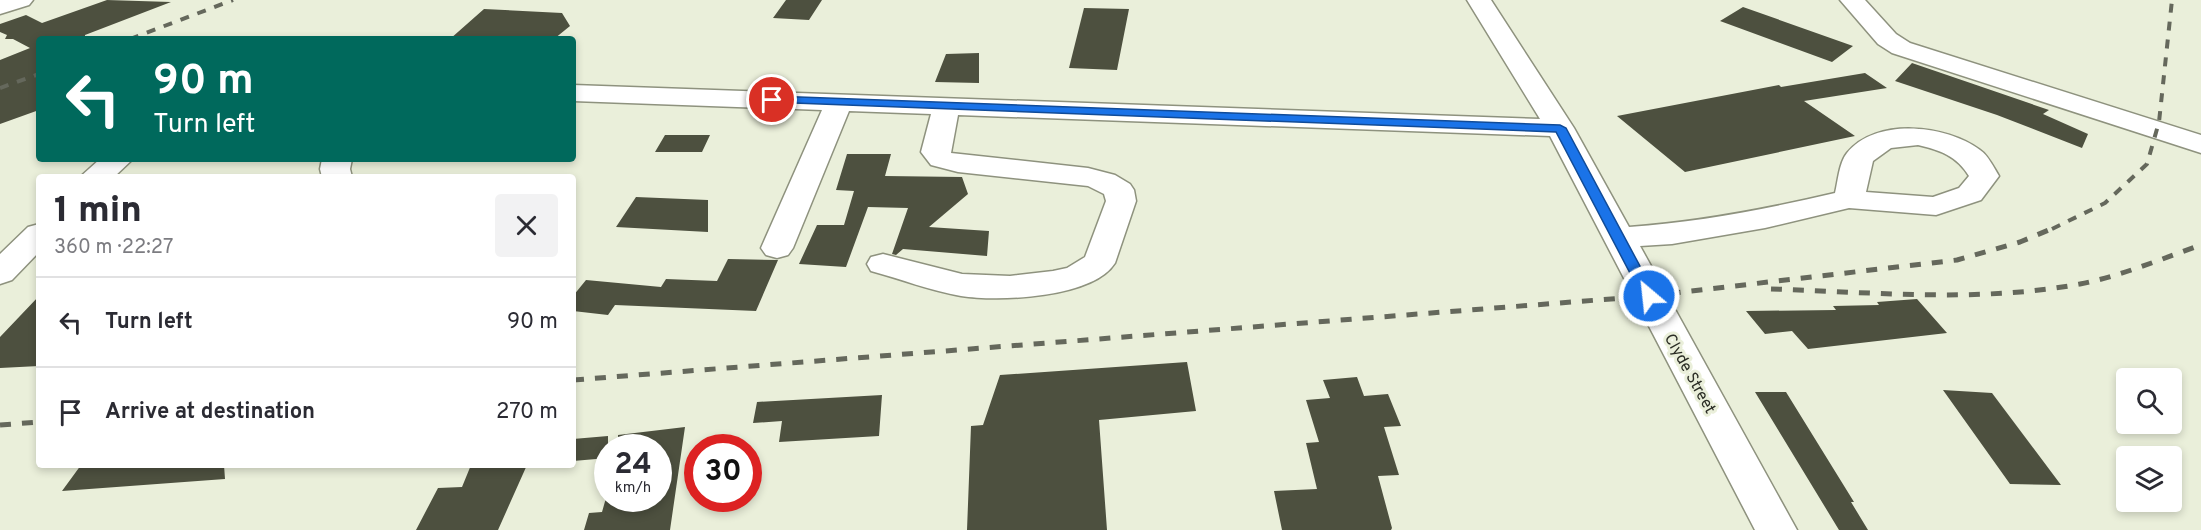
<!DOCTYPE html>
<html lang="en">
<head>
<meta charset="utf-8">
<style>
  :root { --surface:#fff; --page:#f2f2f3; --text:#2b2b33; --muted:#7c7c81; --line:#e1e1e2 }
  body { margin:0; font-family:Overpass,sans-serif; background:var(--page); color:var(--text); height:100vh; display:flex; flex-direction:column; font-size:22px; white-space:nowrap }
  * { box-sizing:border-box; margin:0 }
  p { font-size:20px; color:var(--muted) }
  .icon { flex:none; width:33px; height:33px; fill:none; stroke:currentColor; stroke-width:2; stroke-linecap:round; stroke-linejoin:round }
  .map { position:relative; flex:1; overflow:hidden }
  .drawer { position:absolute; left:36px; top:174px; width:540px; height:294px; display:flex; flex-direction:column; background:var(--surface); border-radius:6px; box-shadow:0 3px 9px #0003 }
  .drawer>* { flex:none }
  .hud { position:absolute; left:36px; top:36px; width:540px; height:126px; border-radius:6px; box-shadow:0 3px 9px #0003; background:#00695c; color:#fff; overflow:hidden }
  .tools { position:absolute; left:2116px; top:368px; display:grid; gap:12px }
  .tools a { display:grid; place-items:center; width:66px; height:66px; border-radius:6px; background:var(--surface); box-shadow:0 3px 9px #0003; font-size:30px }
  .speed { position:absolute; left:594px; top:434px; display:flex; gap:12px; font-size:30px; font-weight:700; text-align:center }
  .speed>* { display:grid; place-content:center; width:78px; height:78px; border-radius:50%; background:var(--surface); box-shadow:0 3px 9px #0003; line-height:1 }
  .speed small { font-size:15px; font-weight:400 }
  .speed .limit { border:9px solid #d22; background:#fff; color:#111 }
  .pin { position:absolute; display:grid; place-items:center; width:51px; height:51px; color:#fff; margin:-26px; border:3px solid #fff; border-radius:50%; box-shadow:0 2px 6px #0007 }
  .me { position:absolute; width:66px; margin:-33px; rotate:332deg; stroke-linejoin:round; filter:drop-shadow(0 0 4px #0008) }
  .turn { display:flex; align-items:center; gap:21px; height:126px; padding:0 18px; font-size:27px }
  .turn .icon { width:78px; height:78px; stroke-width:2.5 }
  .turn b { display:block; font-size:42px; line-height:51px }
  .round { display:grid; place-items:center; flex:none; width:63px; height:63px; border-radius:6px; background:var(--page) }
  .headline { display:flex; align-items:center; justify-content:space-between; height:102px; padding:0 18px }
  h1 { font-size:36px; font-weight:800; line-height:45px }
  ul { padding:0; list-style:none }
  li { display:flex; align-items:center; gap:18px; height:90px; padding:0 18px; border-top:2px solid var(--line) }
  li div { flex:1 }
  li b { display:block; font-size:22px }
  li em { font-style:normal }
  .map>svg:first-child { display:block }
</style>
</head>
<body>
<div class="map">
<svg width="2201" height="530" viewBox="0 0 2201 530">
  <rect width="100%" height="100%" fill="#eaefda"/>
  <path fill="#4d503f" d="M107,0l64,2 -86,33v4h-46v71l-39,14v-64l30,-12 -17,-9h-8l2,-4 -7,-3v-8l26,-9 16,8z
    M786,0h36l-13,20 -36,-2z
    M1743,7l110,39 -21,16 -112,-41z
    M1084,8l45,1 -12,61 -48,-2z
    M484,9l78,4 8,13 -16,13h-104z
    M979,53v30l-44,-1 11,-28z
    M1912,63l137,47 -6,4 45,20 -6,14 -85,-33 -102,-34z
    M1865,73l22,15 -83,13 51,35 -170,36 -68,-56 162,-31 2,2z
    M665,135h45l-8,17h-47z
    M847,154h44l-6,22 77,1 6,17 -39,33 60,4 -2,25 -84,-7 -7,6 -4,-1 16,-46 -40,-1 -22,60 -47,-3 18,-39h27l10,-34 -18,-1z
    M636,197l72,3v32l-92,-5z
    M728,259l50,1 -22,51 -141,-6 -7,10 -35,-4v-15l13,-16 75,7 5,-8 51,2z
    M39,296v70l-39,2v-31z
    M1917,299l30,34 -139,16 -16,-18 -27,3 -19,-23 90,-1 -3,-4 46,-1 -2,-3z
    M1187,362l9,49 -97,9 8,110h-140l4,-104 12,-1 17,-50z
    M1357,377l7,19 24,-2 13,32 -17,1 15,48 -21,1 14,52 -1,2h-109l-8,-39 43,-2 -11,-46 13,-1 -13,-42 24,-2 -7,-18z
    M1943,390l49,3 69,92 -51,-1z
    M1755,392h31l68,110h-3l17,28h-29z
    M882,395l-3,41 -100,6 3,-21 -29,2 4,-21z
    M685,427l-15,103h-86l5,-17 13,-1 4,-14h52v-51h-40v-12z
    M608,436v22l-35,3v-22z
    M81,465h143l1,14 -163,12z
    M471,465h56l-29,65h-82l22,-42 24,-1z"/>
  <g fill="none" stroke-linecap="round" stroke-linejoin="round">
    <defs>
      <path id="minor" d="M0,0h33l-4,5 -29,9z
        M1467,0h24l83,128 55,99c70,-5 138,-18 206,-34 3,-12 4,-30 12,-40 29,-36 100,-28 133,-3 8,5 14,18 19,26l-18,24 -45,15 -87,-7 -84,20 -93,16 -32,2 157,284h-42l-205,-394 -592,-21 -7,38 137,15 27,7 15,9 4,6 2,11 -21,62c-22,35 -116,39 -154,33 -30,-5 -60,-17 -90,-25l-4,-7 4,-7 12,-3 79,20 48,2 43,-5 14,-3 18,-11 21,-56 -2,-7 -16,-8 -130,-14 -27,-7 -10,-13 10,-38 -82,-3 -56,137 -5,7 -11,3 -11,-3 -5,-7 61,-138 -249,-9v-16l967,34zM1918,145c22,5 39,11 51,31l-10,12 -26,9 -67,-5 7,-31 18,-13z
        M1840,0h25l31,34 14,9 291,92v18l-309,-100 -14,-9z
        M100,159h33l-19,18h-34z
        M322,159h30l-2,10 2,8h-30l-2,-8z
        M39,224v28l-27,28 -12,4v-30l28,-27z"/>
    </defs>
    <use href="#minor" stroke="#8e927e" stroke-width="3"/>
    <use href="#minor" fill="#fff" fill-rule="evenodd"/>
    <path stroke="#65685c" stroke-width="4" stroke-dasharray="9 9" stroke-linecap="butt" d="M130,39l103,-39
      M0,88l39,-14
      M2052,229l53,-26 42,-39 12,-42 13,-122"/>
    <path stroke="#65685c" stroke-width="5" stroke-dasharray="11 11" stroke-linecap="butt" d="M1771,289c102,3 207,14 309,-5 41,-8 81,-25 121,-39
      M573,380l1076,-84 308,-36 63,-18 36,-15
      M0,425l39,-3"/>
  </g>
  <path fill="#1a73e8" stroke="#114b97" stroke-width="1.5" d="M772,96l788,29 6,3 90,168 -7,5 -7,-5 -86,-164 -788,-30v-5z"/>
  <g text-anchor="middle" stroke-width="6" stroke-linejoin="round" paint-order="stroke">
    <g font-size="16" fill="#2b2d25" stroke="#eaefda">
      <text transform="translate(1691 373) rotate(61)" y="6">Clyde Street</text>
    </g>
  </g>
</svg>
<div class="tools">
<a><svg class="icon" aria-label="search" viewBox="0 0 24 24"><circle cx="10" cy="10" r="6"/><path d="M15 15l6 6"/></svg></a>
<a><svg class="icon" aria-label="layers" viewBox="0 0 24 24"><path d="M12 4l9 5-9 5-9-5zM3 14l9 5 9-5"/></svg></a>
</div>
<div class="speed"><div>24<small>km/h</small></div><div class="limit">30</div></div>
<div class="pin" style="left:772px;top:100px;background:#d93025"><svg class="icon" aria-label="arrive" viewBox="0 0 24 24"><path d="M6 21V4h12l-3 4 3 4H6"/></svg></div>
<svg class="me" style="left:1649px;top:296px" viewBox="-20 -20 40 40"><circle r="17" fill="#1a73e8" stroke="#fff" stroke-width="3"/><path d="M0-11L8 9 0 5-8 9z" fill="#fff"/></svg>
<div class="hud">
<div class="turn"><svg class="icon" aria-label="left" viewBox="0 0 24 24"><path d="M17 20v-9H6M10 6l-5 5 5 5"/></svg><div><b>90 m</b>Turn left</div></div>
</div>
<section class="drawer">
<div class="headline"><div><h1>1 min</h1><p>360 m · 22:27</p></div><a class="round"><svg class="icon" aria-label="close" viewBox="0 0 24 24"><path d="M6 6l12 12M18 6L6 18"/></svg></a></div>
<ul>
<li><svg class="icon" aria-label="left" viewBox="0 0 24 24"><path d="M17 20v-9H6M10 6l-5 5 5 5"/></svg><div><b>Turn left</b></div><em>90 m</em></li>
<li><svg class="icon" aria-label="arrive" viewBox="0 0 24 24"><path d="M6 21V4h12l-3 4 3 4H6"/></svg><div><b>Arrive at destination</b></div><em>270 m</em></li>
</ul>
</section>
</div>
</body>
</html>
